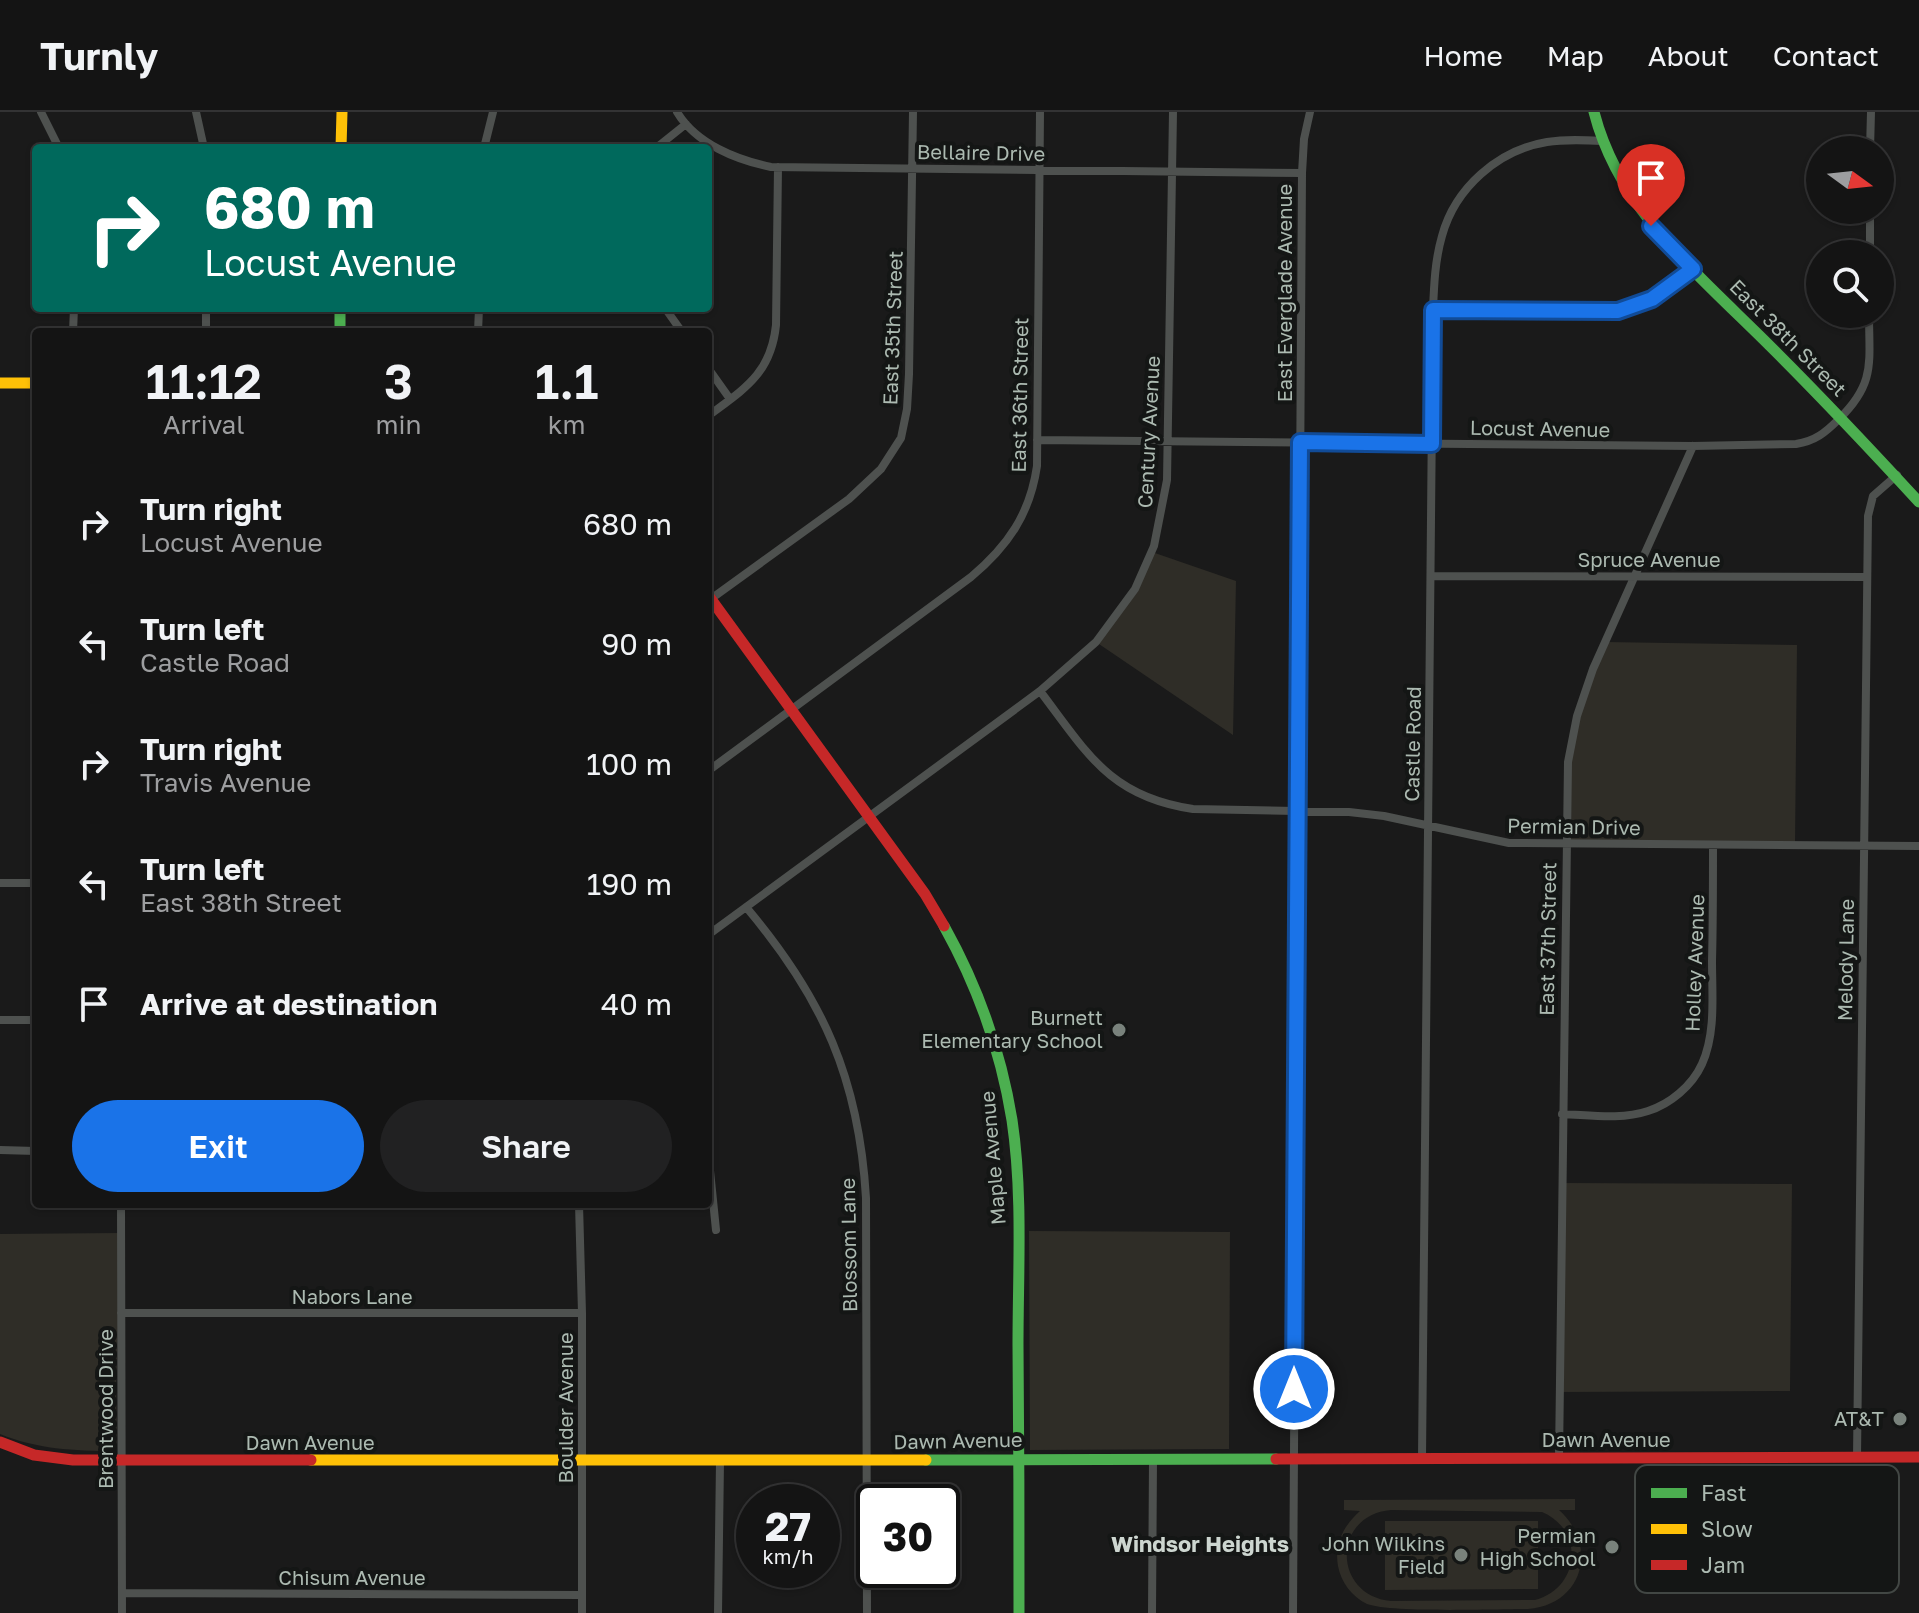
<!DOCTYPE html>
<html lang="en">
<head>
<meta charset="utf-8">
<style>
  :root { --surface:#141414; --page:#212122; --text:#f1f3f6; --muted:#9d9ea0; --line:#333334; --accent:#1a73e8 }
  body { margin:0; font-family:"Golos Text",sans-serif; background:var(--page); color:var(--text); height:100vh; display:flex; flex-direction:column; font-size:30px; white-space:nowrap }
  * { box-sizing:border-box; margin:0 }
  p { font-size:26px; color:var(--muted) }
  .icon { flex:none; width:44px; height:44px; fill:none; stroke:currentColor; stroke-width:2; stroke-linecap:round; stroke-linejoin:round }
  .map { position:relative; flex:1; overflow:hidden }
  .details { position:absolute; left:32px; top:216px; width:680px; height:880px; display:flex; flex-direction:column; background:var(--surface); border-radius:8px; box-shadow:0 2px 6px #0004,0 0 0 2px var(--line) }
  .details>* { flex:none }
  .guide { position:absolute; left:32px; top:32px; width:680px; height:168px; border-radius:8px; box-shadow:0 2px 6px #0004,0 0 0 2px var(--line); background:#00695c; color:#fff; overflow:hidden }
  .needle { width:52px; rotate:105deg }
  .controls { position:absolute; left:1806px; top:24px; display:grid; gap:16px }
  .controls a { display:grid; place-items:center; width:88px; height:88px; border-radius:50%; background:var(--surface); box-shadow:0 2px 6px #0004,0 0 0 2px var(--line); font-size:40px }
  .speed { position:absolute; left:736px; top:1372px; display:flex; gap:16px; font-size:40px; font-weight:700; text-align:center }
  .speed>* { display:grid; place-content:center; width:104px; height:104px; border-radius:50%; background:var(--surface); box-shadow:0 2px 6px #0004,0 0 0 2px var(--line); line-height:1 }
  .speed small { font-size:20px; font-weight:400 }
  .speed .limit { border:4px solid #111; border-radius:12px; background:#fff; color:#111 }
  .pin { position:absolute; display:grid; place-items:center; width:68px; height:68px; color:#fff; margin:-82px -34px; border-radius:50% 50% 50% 0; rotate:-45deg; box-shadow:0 0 8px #0007 }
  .pin .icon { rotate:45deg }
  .me { position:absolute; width:88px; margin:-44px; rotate:0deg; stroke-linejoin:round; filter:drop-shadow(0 0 6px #0008) }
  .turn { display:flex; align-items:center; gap:28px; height:168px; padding:0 40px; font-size:36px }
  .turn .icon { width:104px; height:104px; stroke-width:2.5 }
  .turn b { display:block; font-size:56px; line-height:68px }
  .eta { display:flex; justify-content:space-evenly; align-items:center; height:136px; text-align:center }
  .eta b { font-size:48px; font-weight:600; line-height:56px }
  .primary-button { display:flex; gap:16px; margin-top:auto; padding:16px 40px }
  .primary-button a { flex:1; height:92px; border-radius:48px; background:var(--accent); color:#fff; font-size:32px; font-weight:600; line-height:92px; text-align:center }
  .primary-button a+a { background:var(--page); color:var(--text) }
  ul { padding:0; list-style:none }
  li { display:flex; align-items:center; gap:24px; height:120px; padding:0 40px }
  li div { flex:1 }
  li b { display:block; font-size:30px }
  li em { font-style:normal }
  header { display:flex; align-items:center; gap:48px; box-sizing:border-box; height:112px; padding:0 40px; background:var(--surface); border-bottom:2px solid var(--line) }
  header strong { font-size:38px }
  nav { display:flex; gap:44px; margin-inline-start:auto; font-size:28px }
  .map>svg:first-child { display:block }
</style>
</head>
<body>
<header>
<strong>Turnly</strong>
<nav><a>Home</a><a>Map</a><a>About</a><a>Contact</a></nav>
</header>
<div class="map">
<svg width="1919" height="1501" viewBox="0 0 1919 1501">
  <rect width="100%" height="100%" fill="#1a1a1a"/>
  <path fill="#2f2d27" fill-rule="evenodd" d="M1152,440l84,29 -3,154 -137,-93 16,-19z
    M1605,530l192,3 -2,200 -230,-1 3,-82 9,-46z
    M1562,1071l230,1 -2,207 -230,1z
    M1029,1119l201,1 -1,217 -199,1z
    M121,1121l-5,152 1,56 -3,10c-40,0 -77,-2 -114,-17v-200z
    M1575,1387v11h-16c40,36 24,95 -31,99 -34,0 -136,4 -161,-5 -15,-7 -26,-22 -29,-38 -4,-22 6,-41 22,-55l-16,-1v-10zM1391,1398l151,2c43,18 38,76 -7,88l-144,1c-59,-6 -59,-86 0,-91z
    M1385,1409h153v68l-153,1z"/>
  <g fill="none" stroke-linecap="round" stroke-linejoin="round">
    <path stroke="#4e514f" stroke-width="8" d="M41,0l18,36
      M196,0l8,36
      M677,0c19,32 60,48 94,55l531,6
      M484,36l9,-36
      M656,36l30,-24
      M1870,38l1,-38
      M1870,142v-44
      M206,196v24
      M665,196l17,24
      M1433,198l185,1 34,-12 41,-30
      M73,220l1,-24
      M478,220l1,-24
      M708,256l22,31
      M708,304c36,-27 63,-42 68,-91l2,-158
      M1037,328l656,6 103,-2c19,-3 29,-11 43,-25 37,-36 30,-57 30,-105
      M1431,464l435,1
      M708,489l141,-102 32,-30 20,-31 6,-29 2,-35 4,-262
      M1040,579c47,62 70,106 153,118l156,3 35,4 125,27 410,3
      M708,659l263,-194c37,-31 59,-63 66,-111l3,-354
      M0,771h36
      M746,795c77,91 113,172 120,291l1,415
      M708,823l332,-244 56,-49 39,-53 19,-43 13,-66 6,-368
      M0,908h36
      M1562,1002c28,1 59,6 86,-3 22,-7 44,-25 54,-47 14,-31 10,-69 10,-103 1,-38 1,-77 1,-116
      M0,1038l36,1
      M708,1039l8,79
      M121,1092l1,409
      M579,1092l3,109v300
      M121,1201h461
      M1857,1345l11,-941 5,-20 24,-21
      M1422,1346l11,-1148c1,-25 2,-50 9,-74 13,-48 56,-86 105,-94 19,-3 37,-2 56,-1
      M1559,1346l9,-696 9,-46 16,-47 100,-223
      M122,1481l460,2
      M718,1501l2,-152
      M1152,1501l1,-154
      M1293,1501l9,-1440 2,-34 6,-27"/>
    <path stroke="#4caf50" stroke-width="11" d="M1594,0c26,102 111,168 182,240 49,49 96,99 143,150
      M340,196v24
      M944,814c34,61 57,126 68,194 11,74 6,151 6,225 1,89 1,179 1,268
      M926,1348l350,-1"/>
    <path stroke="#ffc107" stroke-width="11" d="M341,36l1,-36
      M0,271h36
      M311,1348h615"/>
    <path stroke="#c62828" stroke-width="11" d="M708,483l217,299 19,32
      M0,1330l34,13 39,5h238
      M1276,1347l643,-2"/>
  </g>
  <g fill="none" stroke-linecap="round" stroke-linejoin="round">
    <defs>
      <path id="route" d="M1294,1277l6,-947 132,2 1,-134 185,1 34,-12 41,-30 -42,-43"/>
    </defs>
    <use href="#route" stroke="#114b97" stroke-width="20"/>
    <use href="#route" stroke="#1a73e8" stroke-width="14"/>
  </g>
  <g fill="#79827c" stroke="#141615" stroke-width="3">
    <circle cx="1119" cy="918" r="8"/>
    <circle cx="1900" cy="1307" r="8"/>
    <circle cx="1612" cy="1435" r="8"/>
    <circle cx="1461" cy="1443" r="8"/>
  </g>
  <g text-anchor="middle" stroke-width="8" stroke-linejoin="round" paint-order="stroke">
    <g font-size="20" fill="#acbab1" stroke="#141615">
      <text transform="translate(981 41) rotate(1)" y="7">Bellaire Drive</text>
      <text transform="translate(1285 181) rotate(-90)" y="7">East Everglade Avenue</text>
      <text transform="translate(893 216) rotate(-88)" y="7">East 35th Street</text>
      <text transform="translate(1788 226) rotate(45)" y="7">East 38th Street</text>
      <text transform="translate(1020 283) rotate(-89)" y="7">East 36th Street</text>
      <text transform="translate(1540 317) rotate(1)" y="7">Locust Avenue</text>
      <text transform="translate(1149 320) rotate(-87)" y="7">Century Avenue</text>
      <text x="1649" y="455">Spruce Avenue</text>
      <text transform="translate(1413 632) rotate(-89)" y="7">Castle Road</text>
      <text transform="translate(1574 715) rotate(1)" y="7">Permian Drive</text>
      <text transform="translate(1548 827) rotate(-89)" y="7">East 37th Street</text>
      <text transform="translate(1846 848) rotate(-89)" y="7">Melody Lane</text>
      <text transform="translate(1695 851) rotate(-88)" y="7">Holley Avenue</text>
      <text transform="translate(993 1046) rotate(-95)" y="7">Maple Avenue</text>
      <text transform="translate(849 1133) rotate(-91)" y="7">Blossom Lane</text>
      <text x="352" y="1192">Nabors Lane</text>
      <text transform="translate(566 1296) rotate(-90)" y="7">Boulder Avenue</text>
      <text transform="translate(106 1297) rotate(-90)" y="7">Brentwood Drive</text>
      <text x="1606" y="1335">Dawn Avenue</text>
      <text transform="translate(958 1329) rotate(-1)" y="7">Dawn Avenue</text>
      <text x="310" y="1338">Dawn Avenue</text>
      <text x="352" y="1473">Chisum Avenue</text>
    </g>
    <g font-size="20" fill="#acbab1" stroke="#141615" text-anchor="end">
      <text x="1103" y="913">Burnett<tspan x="1103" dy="23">Elementary School</tspan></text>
      <text x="1884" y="1314">AT&amp;T</text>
      <text x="1596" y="1431">Permian<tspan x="1596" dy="23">High School</tspan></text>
      <text x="1445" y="1439">John Wilkins<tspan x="1445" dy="23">Field</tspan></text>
    </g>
    <g font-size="22" font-weight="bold" fill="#cdd6d0" stroke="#141615">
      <text x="1200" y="1440">Windsor Heights</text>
    </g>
  </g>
  <rect x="1635" y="1353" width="264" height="128" rx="12" fill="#141615" stroke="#424744" stroke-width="2"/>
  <rect x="1651" y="1376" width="36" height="10" fill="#4caf50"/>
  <rect x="1651" y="1412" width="36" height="10" fill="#ffc107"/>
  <rect x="1651" y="1448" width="36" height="10" fill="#c62828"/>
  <g font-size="22" fill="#acbab1">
    <text x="1701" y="1389">Fast</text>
    <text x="1701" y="1425">Slow</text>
    <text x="1701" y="1461">Jam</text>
  </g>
</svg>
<div class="controls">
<a><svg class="needle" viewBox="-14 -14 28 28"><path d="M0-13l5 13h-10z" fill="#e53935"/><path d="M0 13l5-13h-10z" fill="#9d9ea0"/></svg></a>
<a><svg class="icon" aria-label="search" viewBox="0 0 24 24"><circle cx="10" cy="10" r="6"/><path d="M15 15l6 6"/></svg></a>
</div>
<div class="speed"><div>27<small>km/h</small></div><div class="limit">30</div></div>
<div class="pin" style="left:1651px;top:114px;background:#d93025"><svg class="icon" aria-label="arrive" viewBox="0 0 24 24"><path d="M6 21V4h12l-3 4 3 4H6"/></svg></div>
<svg class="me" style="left:1294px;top:1277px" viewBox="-20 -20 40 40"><circle r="17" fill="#1a73e8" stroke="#fff" stroke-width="3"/><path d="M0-11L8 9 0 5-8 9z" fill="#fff"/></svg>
<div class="guide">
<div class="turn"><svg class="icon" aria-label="right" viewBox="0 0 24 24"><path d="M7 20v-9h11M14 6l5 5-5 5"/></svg><div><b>680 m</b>Locust Avenue</div></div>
</div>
<section class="details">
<div class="eta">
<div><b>11:12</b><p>Arrival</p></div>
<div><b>3</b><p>min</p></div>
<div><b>1.1</b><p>km</p></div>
</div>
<ul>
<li><svg class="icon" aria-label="right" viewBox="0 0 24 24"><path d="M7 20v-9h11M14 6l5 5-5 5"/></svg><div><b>Turn right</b><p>Locust Avenue</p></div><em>680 m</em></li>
<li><svg class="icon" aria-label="left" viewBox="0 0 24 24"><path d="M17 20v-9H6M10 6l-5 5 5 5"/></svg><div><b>Turn left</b><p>Castle Road</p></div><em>90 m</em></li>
<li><svg class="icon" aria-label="right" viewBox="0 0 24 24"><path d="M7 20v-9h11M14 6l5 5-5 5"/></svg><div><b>Turn right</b><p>Travis Avenue</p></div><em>100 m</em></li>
<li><svg class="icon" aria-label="left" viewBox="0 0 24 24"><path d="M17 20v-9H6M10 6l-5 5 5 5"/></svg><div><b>Turn left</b><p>East 38th Street</p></div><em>190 m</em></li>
<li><svg class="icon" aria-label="arrive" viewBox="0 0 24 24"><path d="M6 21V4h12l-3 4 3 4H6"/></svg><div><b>Arrive at destination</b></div><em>40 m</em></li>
</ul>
<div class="primary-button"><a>Exit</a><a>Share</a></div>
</section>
</div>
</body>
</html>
